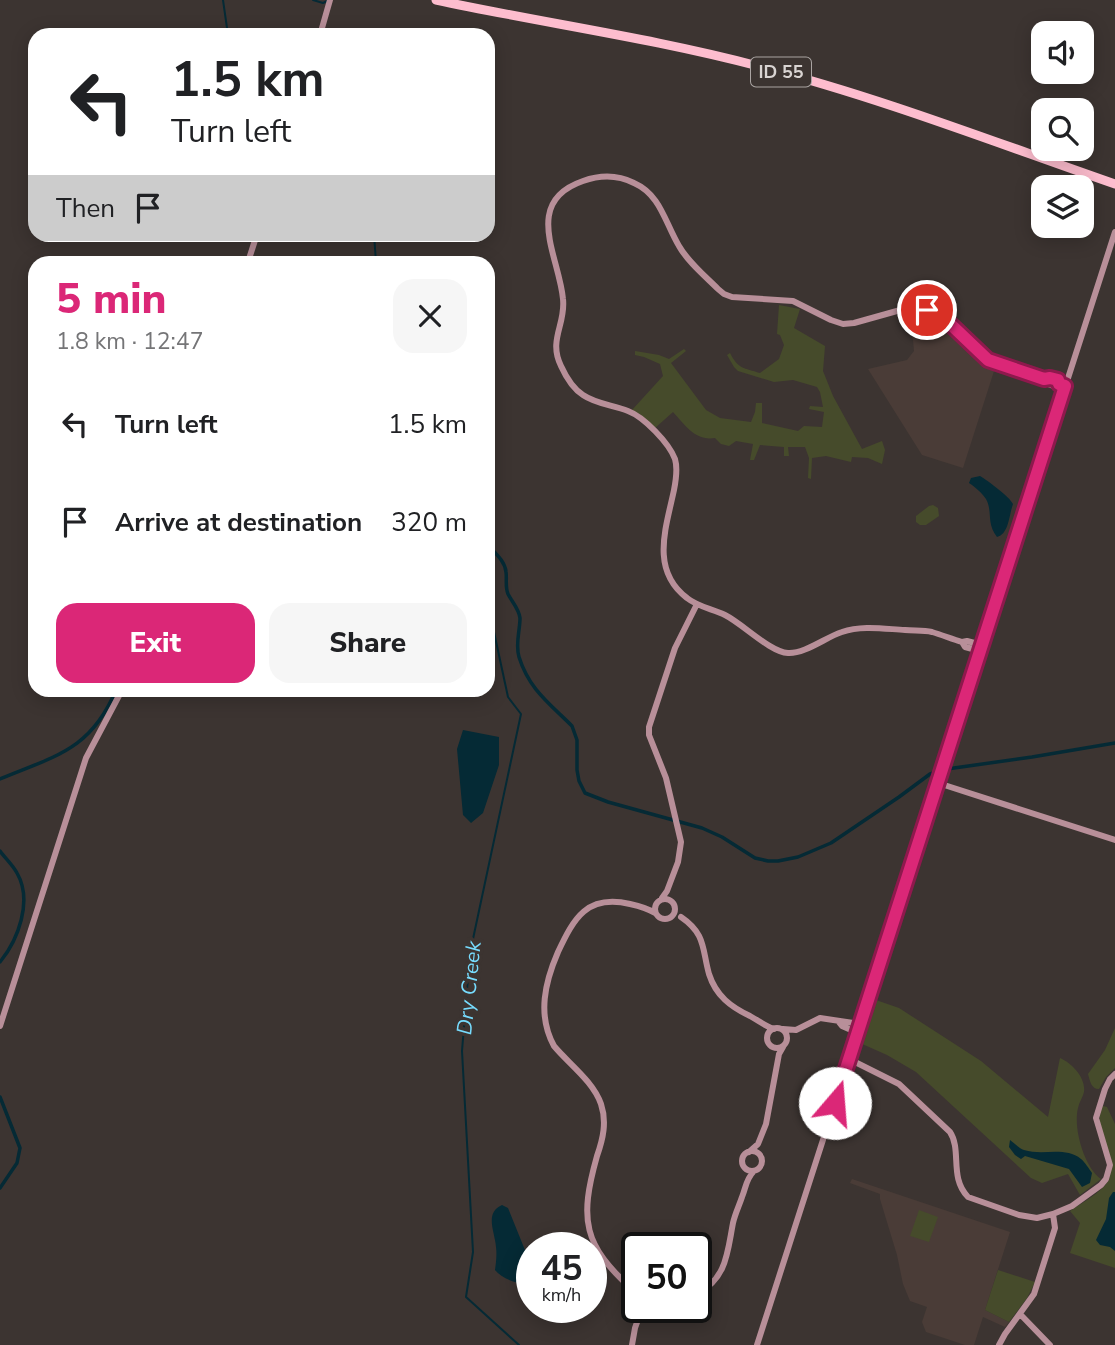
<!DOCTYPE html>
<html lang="en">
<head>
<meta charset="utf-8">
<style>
  :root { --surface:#fff; --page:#f6f6f6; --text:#202124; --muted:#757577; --accent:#db2777 }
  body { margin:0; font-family:"Nunito Sans",sans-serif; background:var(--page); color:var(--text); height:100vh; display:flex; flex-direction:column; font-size:26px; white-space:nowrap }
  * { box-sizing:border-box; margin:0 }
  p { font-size:23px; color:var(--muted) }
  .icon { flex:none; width:38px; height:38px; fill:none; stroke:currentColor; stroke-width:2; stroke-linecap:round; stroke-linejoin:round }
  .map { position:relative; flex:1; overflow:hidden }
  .panel { position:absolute; left:28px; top:256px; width:467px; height:441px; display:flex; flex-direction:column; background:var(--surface); border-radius:21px; box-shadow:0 4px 18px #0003 }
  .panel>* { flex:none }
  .top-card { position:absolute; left:28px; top:28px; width:467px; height:214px; border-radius:21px; box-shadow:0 4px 18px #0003; background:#fff; color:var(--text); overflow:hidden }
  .buttons { position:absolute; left:1031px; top:21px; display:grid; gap:14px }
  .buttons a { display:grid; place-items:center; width:63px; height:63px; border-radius:14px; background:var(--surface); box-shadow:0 4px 18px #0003; font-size:35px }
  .speed { position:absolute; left:516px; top:1232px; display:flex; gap:14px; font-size:35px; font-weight:700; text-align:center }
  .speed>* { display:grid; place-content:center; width:91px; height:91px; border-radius:50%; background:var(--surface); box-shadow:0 4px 18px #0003; line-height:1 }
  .speed small { font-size:18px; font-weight:400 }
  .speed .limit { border:4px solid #111; border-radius:10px; background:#fff; color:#111 }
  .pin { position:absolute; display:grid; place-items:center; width:60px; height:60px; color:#fff; margin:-30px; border:4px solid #fff; border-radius:50%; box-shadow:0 2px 7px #0007 }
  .me { position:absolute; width:77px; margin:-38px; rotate:18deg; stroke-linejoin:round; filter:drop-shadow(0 0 5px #0008) }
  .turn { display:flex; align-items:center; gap:24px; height:147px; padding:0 28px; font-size:32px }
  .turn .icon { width:91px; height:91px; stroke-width:2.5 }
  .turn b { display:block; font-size:49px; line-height:60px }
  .then { display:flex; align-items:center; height:66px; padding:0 28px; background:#0003; gap:14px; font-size:26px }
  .round { display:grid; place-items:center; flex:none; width:74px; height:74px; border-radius:21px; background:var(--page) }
  .summary { display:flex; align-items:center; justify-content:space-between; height:119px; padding:0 28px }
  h1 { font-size:42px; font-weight:800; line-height:52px; color:var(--accent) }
  .action { display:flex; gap:14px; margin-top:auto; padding:14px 28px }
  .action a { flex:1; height:80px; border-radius:21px; background:var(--accent); color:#fff; font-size:28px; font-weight:800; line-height:80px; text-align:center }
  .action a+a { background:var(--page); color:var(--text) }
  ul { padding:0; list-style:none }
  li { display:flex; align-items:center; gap:21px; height:98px; padding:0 28px }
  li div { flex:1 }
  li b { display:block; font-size:26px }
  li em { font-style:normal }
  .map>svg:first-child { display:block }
</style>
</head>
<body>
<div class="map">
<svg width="1115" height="1345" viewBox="0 0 1115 1345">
  <rect width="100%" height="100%" fill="#3c3431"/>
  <path fill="#4a3c37" d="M919,313l10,3 11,6 42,39 13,7 -32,100 -41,-13 -54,-86 39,-9 7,-9 -1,-11 -8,-26z
    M852,1179l158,53 -25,78 24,12 -4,5 -22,-10 -9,28h-9l-39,-13 -4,-10 5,-15 -17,-6 -7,-17 -6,-29 -17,-56v-5l-30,-11z"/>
  <path fill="#464b2b" d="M779,305l21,4 -6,19 31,18 -2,25 10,25 29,53 20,-8 3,9 -3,14 -14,-6 -16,-1 -1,5 -25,-6 -14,2 -1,21 -3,-1 1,-20 -4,-11h-17l1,9h-5v-9l-24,-2 -6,15h-4l3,-16 -17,-3 -7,5 -8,-2 -6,-6c-20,3 -29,-12 -42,-26l-18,16 -14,-13 -9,-5 31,-34 -3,-12 -16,-7 -9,-2v-4l24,4 10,4 15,-10 2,2 -15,12 35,47 14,8 31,4 4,-10 1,-9h6v20l36,8 6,-5 18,1 2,-15 -15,-3 1,-3 13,1 -3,-15 -3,-5 -24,-7 -19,2 -36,-11 -4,-4 -7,-12 3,-2c8,16 14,15 30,20l19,-14 5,-14 -4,-10 -3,-1z
    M929,506l4,-1 5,3 1,8 -13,9h-6l-4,-3v-6z
    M873,999l26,9 82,53 67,56 12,-59c12,5 26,20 24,34 -1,5 -5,10 -6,16 -5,20 6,59 23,71l-21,16 -12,-21 -26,9 -11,-5 -115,-106 -29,-17 -27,-12z
    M1115,1028v40l-9,9 -7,12c-8,0 -9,-8 -11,-15l17,-24z
    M1103,1106l4,1 8,17v144l-45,-15 10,-30 -10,-12c13,-9 31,-18 39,-31 6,-24 -18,-50 -6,-74z
    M919,1210l19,7 -9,25 -19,-6z
    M998,1270l37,12 -8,16 -18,24 -24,-12z"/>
  <path fill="#052a35" d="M980,476c8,5 29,20 33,28 -4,11 -4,30 -16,33 -11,-14 -4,-25 -11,-38 -4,-6 -11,-12 -17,-16l2,-5z
    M463,730l36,7v28l-16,48 -12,10 -8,-8 -6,-66z
    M1010,1140c4,3 9,8 14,10 19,6 41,-4 57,9 4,3 8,10 11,14l-2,10 -8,4 -13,-18 -44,-13 -4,3 -6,-4 -6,-8z
    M1113,1192h2v59l-5,-4 -10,-2 -4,-5 10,-21 3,-21z
    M502,1205l6,3 21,52 1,19 -5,5c-10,-1 -24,-6 -30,-14 1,-7 2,-16 1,-23 -1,-15 -12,-34 6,-42z"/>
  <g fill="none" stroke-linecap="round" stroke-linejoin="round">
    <path stroke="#052a35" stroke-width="2" d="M223,0l5,35
      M313,0l10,3 4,-2
      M374,234l2,28
      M488,618l6,14 14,65 13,17 -51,239 -8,98 11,201 -7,45 53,48"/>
    <path stroke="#052a35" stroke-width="3.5" d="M488,545c7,8 17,16 18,27 1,7 -1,15 2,22 4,8 11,15 12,24 0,13 -5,26 -1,39 10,32 30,46 53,69l5,14v30l2,11 6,12 23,9 94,26 20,9 33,21 13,3h10l20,-4 33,-14 68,-46 31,-23 17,-5 85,-12 83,-14
      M0,779c55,-23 91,-29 116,-89
      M0,851c5,7 13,14 17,22 16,28 1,67 -17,89
      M0,1097l20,51 -3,15 -17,25"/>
    <path stroke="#b88f99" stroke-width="6" d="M320,35l10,-35
      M248,262l9,-28
      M1059,384l-3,3 -8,-3 -4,-6h6l8,2 1,4 6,2
      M962,642l5,-1 15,4
      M980,651l-15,-4 -3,-5c-10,-3 -20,-7 -30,-10 -9,-2 -18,-1 -27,-2 -20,-1 -43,-5 -63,2 -16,5 -37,22 -54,21 -18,-1 -45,-29 -63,-38 -12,-6 -27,-8 -38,-17 -37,-28 -21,-70 -13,-108 2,-10 4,-21 1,-31 -6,-16 -31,-42 -47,-48 -15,-6 -32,-7 -45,-16 -11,-7 -17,-18 -22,-29 -13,-26 5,-42 2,-67 -4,-43 -41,-97 20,-118 17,-6 35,-6 51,2 27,12 31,40 45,63 9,16 26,30 39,43l6,5 8,3 61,4 38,19 12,4 11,-1 50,-14 12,-1 11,2 18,9 43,41 56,18
      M938,783l177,57
      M662,898l5,-7 11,-29 3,-20 -15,-64 -17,-43v-8l26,-79 22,-44
      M655 909a10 10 0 1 1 20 0a10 10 0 1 1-20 0Z
      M681,917c25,17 21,32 28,57 7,22 22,33 41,42 9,5 15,10 24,13
      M838,1021l4,5 16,7
      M0,1026l86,-268 36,-68
      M767 1038a10 10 0 1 1 20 0a10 10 0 1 1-20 0Z
      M783,1029l13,1 24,-12 40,6
      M849,1059l50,25 51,48c12,18 -1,46 18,65l51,18 18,3 16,-4 19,-8 29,-21 5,-6 4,-14 -14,-47 9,-29 5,-10 5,-5
      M742 1161a10 10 0 1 1 20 0a10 10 0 1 1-20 0Z
      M749,1152l9,-8 8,-20 13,-70 4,-7
      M633,1290c-50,-45 -54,-70 -36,-134 6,-17 10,-34 4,-52 -8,-23 -32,-40 -47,-58 -17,-31 -9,-64 4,-94 16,-34 29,-58 72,-48 9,2 17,4 25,9
      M696,1295c31,-17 31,-41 37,-72 2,-9 6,-17 9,-26 4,-10 4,-18 12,-26
      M639,1307l1,7 8,-5
      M1020,1314l30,31
      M632,1345l3,-17 5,-14
      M757,1345l358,-1113
      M999,1345l6,-11 29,-40 21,-66 -2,-14"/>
    <path stroke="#fdbdce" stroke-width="9" d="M436,0c107,23 216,38 322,66 121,31 239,77 357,118"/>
  </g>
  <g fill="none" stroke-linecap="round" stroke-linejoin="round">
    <defs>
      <path id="route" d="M835,1103l230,-717 -6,-2 -1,-4 -8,-2 -6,1 -56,-19 -43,-41 -18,-9"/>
    </defs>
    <use href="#route" stroke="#8e194d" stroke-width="18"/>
    <use href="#route" stroke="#db2777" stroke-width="12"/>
  </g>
  <g text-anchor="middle" stroke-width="7" stroke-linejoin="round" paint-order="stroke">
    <rect fill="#3c3431" stroke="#aaa4a2" stroke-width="2" x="751" y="57.5" width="60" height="29" rx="5"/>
    <g font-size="18" font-weight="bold" fill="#d9d4d2">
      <text x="781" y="78">ID 55</text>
    </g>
    <g font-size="21" font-style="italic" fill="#77dcfe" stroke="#3c3431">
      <text transform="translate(469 988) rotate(-84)" y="7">Dry Creek</text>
    </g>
  </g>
</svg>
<div class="buttons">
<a><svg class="icon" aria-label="sound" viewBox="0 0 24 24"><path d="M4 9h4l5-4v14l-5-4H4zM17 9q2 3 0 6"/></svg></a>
<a><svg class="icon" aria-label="search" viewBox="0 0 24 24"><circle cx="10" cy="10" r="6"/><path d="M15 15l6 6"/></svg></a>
<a><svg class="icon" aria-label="layers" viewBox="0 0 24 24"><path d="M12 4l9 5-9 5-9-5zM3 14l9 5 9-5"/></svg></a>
</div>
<div class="speed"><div>45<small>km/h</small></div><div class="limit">50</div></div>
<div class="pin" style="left:927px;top:310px;background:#d93025"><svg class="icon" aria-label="arrive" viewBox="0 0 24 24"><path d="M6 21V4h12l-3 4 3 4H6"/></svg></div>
<svg class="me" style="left:835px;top:1103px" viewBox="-20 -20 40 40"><circle r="19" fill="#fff"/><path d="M0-13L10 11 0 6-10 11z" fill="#db2777"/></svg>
<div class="top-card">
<div class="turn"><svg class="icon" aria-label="left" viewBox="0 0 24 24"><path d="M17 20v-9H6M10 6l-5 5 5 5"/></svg><div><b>1.5 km</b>Turn left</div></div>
<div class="then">Then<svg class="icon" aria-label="arrive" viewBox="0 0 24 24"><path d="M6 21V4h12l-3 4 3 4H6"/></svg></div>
</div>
<section class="panel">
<div class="summary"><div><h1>5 min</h1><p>1.8 km · 12:47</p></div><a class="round"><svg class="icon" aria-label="close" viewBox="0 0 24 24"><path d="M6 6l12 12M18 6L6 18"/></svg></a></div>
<ul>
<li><svg class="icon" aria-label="left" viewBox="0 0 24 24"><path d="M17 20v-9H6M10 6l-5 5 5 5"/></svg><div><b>Turn left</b></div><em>1.5 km</em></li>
<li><svg class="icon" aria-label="arrive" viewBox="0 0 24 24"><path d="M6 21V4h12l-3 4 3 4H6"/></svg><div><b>Arrive at destination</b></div><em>320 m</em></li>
</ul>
<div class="action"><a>Exit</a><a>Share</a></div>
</section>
</div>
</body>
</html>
